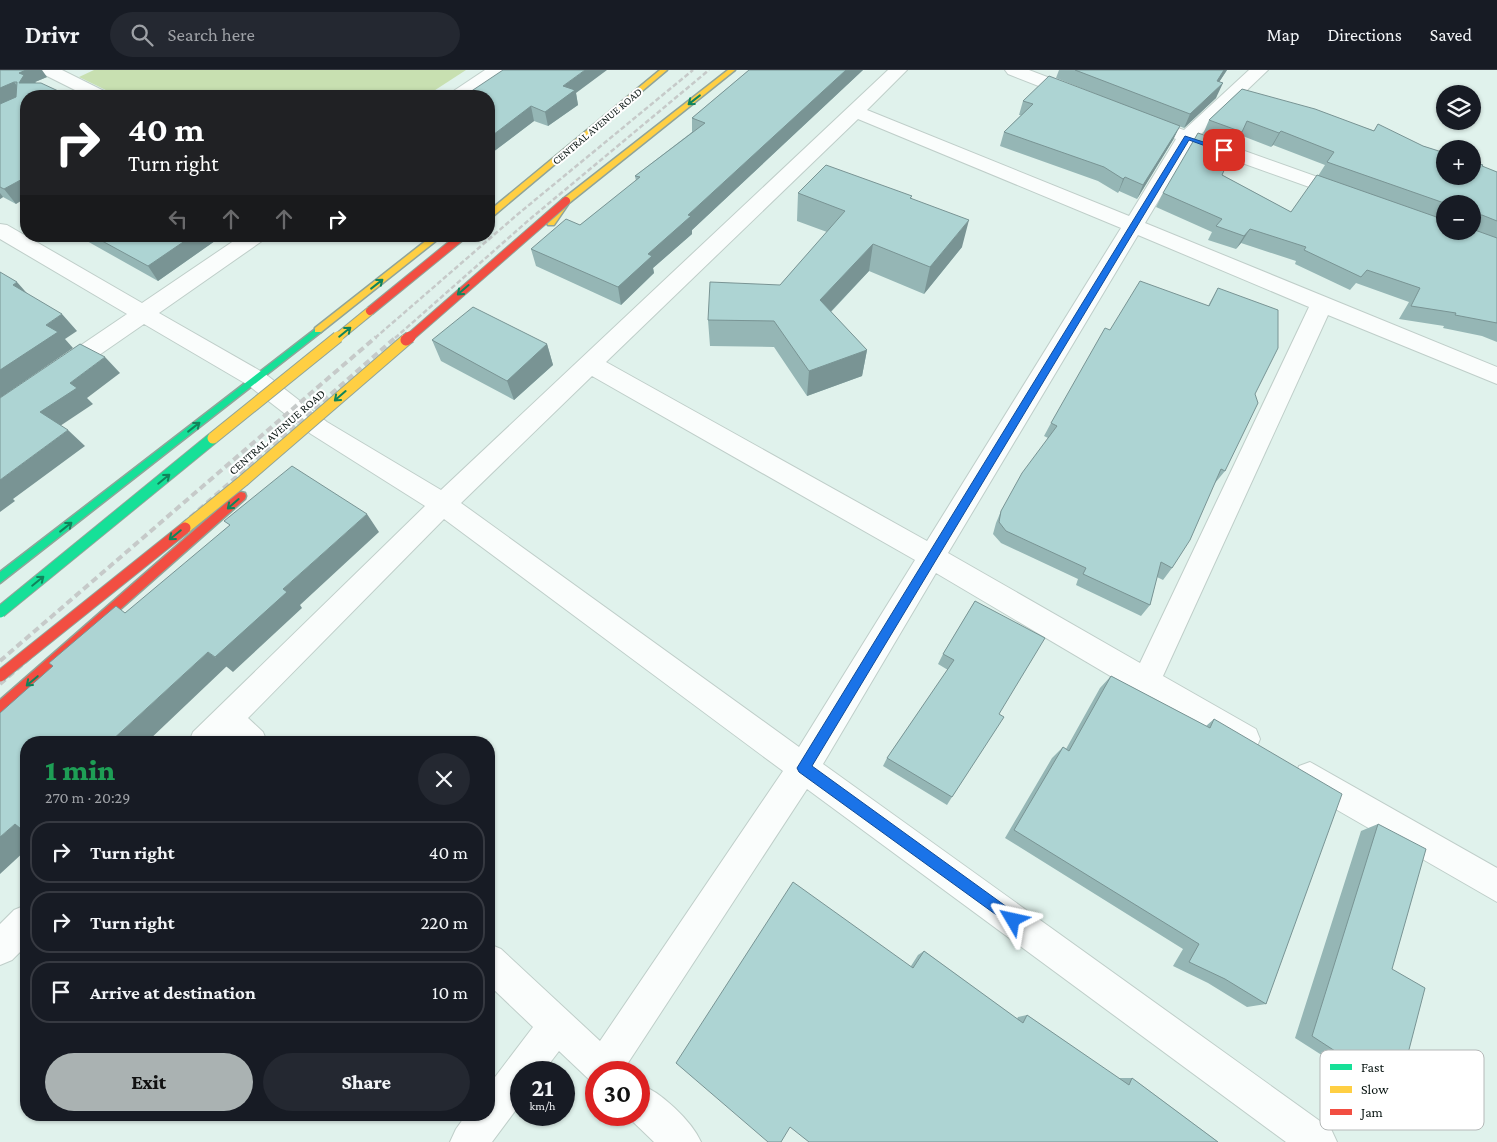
<!DOCTYPE html>
<html lang="en">
<head>
<meta charset="utf-8">
<style>
  :root { --surface:#171b24; --page:#242831; --text:#f1f3f6; --muted:#9ea1a6; --line:#363941; --accent:#aab2b2 }
  body { margin:0; font-family:"Crimson Pro",serif; background:var(--page); color:var(--text); height:100vh; display:flex; flex-direction:column; font-size:19px; white-space:nowrap }
  * { box-sizing:border-box; margin:0 }
  p { font-size:16px; color:var(--muted) }
  .icon { flex:none; width:28px; height:28px; fill:none; stroke:currentColor; stroke-width:2; stroke-linecap:round; stroke-linejoin:round }
  .map { position:relative; flex:1; overflow:hidden }
  .details { position:absolute; left:20px; top:666px; width:475px; height:385px; display:flex; flex-direction:column; background:var(--surface); border-radius:20px; box-shadow:0 1px 4px #0004 }
  .details>* { flex:none }
  .guide { position:absolute; left:20px; top:20px; width:475px; height:152px; border-radius:20px; box-shadow:0 1px 4px #0004; background:#202124; color:#fff; overflow:hidden }
  .controls { position:absolute; left:1436px; top:15px; display:grid; gap:10px }
  .controls a { display:grid; place-items:center; width:45px; height:45px; border-radius:50%; background:var(--surface); box-shadow:0 1px 4px #0004; font-size:25px }
  .speed { position:absolute; left:510px; top:991px; display:flex; gap:10px; font-size:25px; font-weight:700; text-align:center }
  .speed>* { display:grid; place-content:center; width:65px; height:65px; border-radius:50%; background:var(--surface); box-shadow:0 1px 4px #0004; line-height:1 }
  .speed small { font-size:12px; font-weight:400 }
  .speed .limit { border:8px solid #d22; background:#fff; color:#111 }
  .pin { position:absolute; display:grid; place-items:center; width:42px; height:42px; color:#fff; margin:-21px; border-radius:10px; box-shadow:0 2px 8px #0006 }
  .me { position:absolute; width:55px; margin:-28px; rotate:306deg; stroke-linejoin:round; filter:drop-shadow(0 0 4px #0008) }
  .turn { display:flex; align-items:center; gap:18px; height:105px; padding:0 25px; font-size:22px }
  .turn .icon { width:65px; height:65px; stroke-width:2.5 }
  .turn b { display:block; font-size:35px; line-height:42px }
  .lanes { display:flex; align-items:center; height:48px; padding:0 25px; background:#0003; justify-content:center; gap:25px; direction:ltr }
  .lanes .off { opacity:.35 }
  .round { display:grid; place-items:center; flex:none; width:52px; height:52px; border-radius:26px; background:var(--page) }
  .head { display:flex; align-items:center; justify-content:space-between; height:85px; padding:0 25px }
  h1 { font-size:30px; font-weight:800; line-height:38px; color:#1e9e55 }
  .action { display:flex; gap:10px; margin-top:auto; padding:10px 25px }
  .action a { flex:1; height:58px; border-radius:30px; background:var(--accent); color:#111; font-size:20px; font-weight:800; line-height:58px; text-align:center }
  .action a+a { background:var(--page); color:var(--text) }
  ul { padding:0; list-style:none }
  li { display:flex; align-items:center; gap:15px; height:62px; margin:0 10px 8px; padding:0 15px; border:2px solid var(--line); border-radius:20px }
  li div { flex:1 }
  li b { display:block; font-size:19px }
  li em { font-style:normal }
  header { display:flex; align-items:center; gap:30px; box-sizing:border-box; height:70px; padding:0 25px; background:var(--surface); border-bottom:1px solid var(--line) }
  header strong { font-size:24px }
  nav { display:flex; gap:28px; margin-inline-start:auto; font-size:18px }
  .search { width:350px; height:45px; background:var(--page); display:flex; align-items:center; gap:12px; box-sizing:border-box; padding:0 18px; border-radius:28px; color:var(--muted); font-size:19px }
  .map>svg:first-child { display:block }
</style>
</head>
<body>
<header>
<strong>Drivr</strong>
<div class="search"><svg class="icon" aria-label="search" viewBox="0 0 24 24"><circle cx="10" cy="10" r="6"/><path d="M15 15l6 6"/></svg>Search here</div>
<nav><a>Map</a><a>Directions</a><a>Saved</a></nav>
</header>
<div class="map">
<svg width="1497" height="1072" viewBox="0 0 1497 1072">
  <rect width="100%" height="100%" fill="#e0f2ec"/>
  <path fill="#c8e0b1" d="M94,0h372l-40,26h-308l-39,-19z"/>
  <g fill="none" stroke-linecap="round" stroke-linejoin="round">
    <defs>
      <path id="street" d="M40,0h22l44,22 3,4h-22l-44,-22z
        M485,0h20l-36,26h-20l3,-4z
        M888,0h19l-40,40 262,106 47,-77 -8,-3 -3,-4 3,-4 6,-1 10,3 65,-60h19l-68,65 154,55 3,4 -3,4h-14l-148,-53 -47,78 352,144v17l-169,-69 -165,361 93,53 4,10 -4,10 -11,4 -11,-4 -298,-176 -113,191 508,365 6,13h-51l-479,-353 -183,280 1,3h-29v14l-37,-35 -16,21h-22v31l-29,39h-42l6,-13 10,-14h23v-30l44,-58 -44,-42v-41l12,5 99,92 183,-270 -339,-252 -196,199 15,14 4,10h-36l-4,-3 -3,3h-35l4,-10 232,-226 -114,-72 -63,-49 -104,-61 -136,94 -8,3v-21l127,-86 -127,-75v-15l7,1 135,78 99,-67h24l-3,5 -103,72 105,60 63,49 114,68zM858,49l263,109 -194,313 -321,-179zM1138,165l171,72 -169,356 -192,-110zM592,306l323,184 -116,187 -338,-244z
        M1005,0h24l55,21 3,4 -3,4h-12l-64,-25z
        M1310,692l187,106v34l-198,-114 -4,-11 4,-11z
        M26,835v41l-14,14 -12,5v-41l14,-14z
        M639,1014c21,7 53,37 62,58h-47l-28,-27h13z"/>
      <path id="fast" d="M318,257l5,3 -2,2 -321,251v-11z"/>
      <path id="slow" d="M660,0h7l-175,147h-3v-6z
        M728,0h7l-166,133 -15,22h-6l-1,-2 16,-24z
        M432,166h10l-121,96h-6v-4z"/>
      <path id="jam" d="M241,422l4,1 1,3 -1,3 -241,213 -4,2v-14l237,-207z"/>
    </defs>
    <use href="#street" stroke="#bfcec9" stroke-width="2"/>
    <use href="#fast" stroke="#90a499" stroke-width="3"/>
    <use href="#slow" stroke="#90a499" stroke-width="3"/>
    <use href="#jam" stroke="#90a499" stroke-width="3"/>
    <use href="#street" fill="#fafdfc" fill-rule="evenodd"/>
    <use href="#fast" fill="#16e098" fill-rule="evenodd"/>
    <use href="#slow" fill="#ffcf43" fill-rule="evenodd"/>
    <use href="#jam" fill="#f24e42" fill-rule="evenodd"/>
    <path stroke="#c6cac9" stroke-width="2.5" stroke-dasharray="5 2.5" stroke-linecap="butt" d="M375,268l143,-124 175,-144
      M395,268l135,-119 179,-149"/>
    <path stroke="#c6cac9" stroke-width="4" stroke-dasharray="7 4" stroke-linecap="butt" d="M0,591l376,-324
      M0,614l396,-347"/>
    <defs>
      <path id="fast-bridge" d="M0,542l213,-174"/>
      <path id="slow-bridge-far1" d="M337,268l33,-27"/>
      <path id="slow-bridge" d="M213,368l125,-101
        M185,458l58,-47 163,-141"/>
      <path id="jam-bridge-far1" d="M370,241l92,-75
        M409,268l157,-137"/>
      <path id="jam-bridge" d="M406,270l4,-3
        M0,606l185,-148"/>
    </defs>
    <use href="#fast-bridge" stroke="#90a499" stroke-width="13" stroke-linecap="butt"/>
    <use href="#slow-bridge-far1" stroke="#90a499" stroke-width="10" stroke-linecap="butt"/>
    <use href="#slow-bridge" stroke="#90a499" stroke-width="13" stroke-linecap="butt"/>
    <use href="#jam-bridge-far1" stroke="#90a499" stroke-width="10" stroke-linecap="butt"/>
    <use href="#jam-bridge" stroke="#90a499" stroke-width="13" stroke-linecap="butt"/>
    <use href="#fast-bridge" stroke="#16e098" stroke-width="11"/>
    <use href="#slow-bridge-far1" stroke="#ffcf43" stroke-width="8"/>
    <use href="#slow-bridge" stroke="#ffcf43" stroke-width="11"/>
    <use href="#jam-bridge-far1" stroke="#f24e42" stroke-width="8"/>
    <use href="#jam-bridge" stroke="#f24e42" stroke-width="11"/>
  </g>
  <path fill="#95b6b5" fill-rule="evenodd" d="M0,0l47,7 -12,5 1,1 -20,121 -13,-7 -3,2z
    M749,0h114l-171,160v4l-39,34 1,5 -33,32 -85,-39 -5,-17 49,-24 56,-44 -1,-5 57,-44v-14z
    M1059,0h168l-8,12 -3,16 -32,30 -5,-2 -6,14 -36,59 -18,-8 -1,2 -20,-12 -98,-35 4,-14 17,-17h-2l4,-14 93,1 -60,-24z
    M1242,19l181,57 74,26v170l-15,-6 -39,-8 1,-2 -45,-7 10,-17 -53,-19 -6,7 -55,-26 1,-3 -55,-18 -5,6 -28,-9 4,-8 -56,-25 7,-14 59,-18 69,37 27,-36 7,-11 -52,-20 -2,2 -31,-12 -5,11 -32,-12 6,-14zM1445,134h27v27h-27z
    M576,23l2,12 -30,21 -14,-5 -45,34v-59l-22,-2z
    M798,123l114,3 -1,2 51,49 -38,47 -55,-23 -38,41 36,38 -5,26 -55,20 -33,-49 -64,-1 -2,-26 72,-35 47,-53 -30,-11z
    M78,166h144l-64,45z
    M1218,218l37,106 -30,77 -10,12 -43,85 -9,12 -6,-3 -7,28 -9,11 -65,-31 2,-6 -77,-36 -8,-9 3,-11 5,-12 47,-73 -4,-2 7,-13 59,-93 98,-24z
    M432,270l115,4 6,21 -39,35 -73,-39z
    M975,531l24,113 -47,83 -5,8 -64,-39 4,-8 61,-88 -10,-6 5,-10z
    M1111,606l95,50 8,-7 52,285 -19,3 -39,-24 -35,-17 10,-17 -178,-111 47,-80 11,-11 3,2 34,-61z
    M1378,754l14,145 6,123 -20,-1 -83,-53 66,-207z
    M924,881l93,68 1,-2 9,-2 91,63h14l86,64 -428,-15 -22,15 143,-176 7,-11z"/>
  <path fill="#799494" d="M25,0h17l5,7 -12,5 2,2 -18,-1v-10z
    M585,0h22l-31,23 2,12 -30,21 -3,-14 18,-26z
    M846,0h17l-171,160v4l-39,34 1,5 -33,32 -3,-18 30,-33 40,-39z
    M1224,0h3l-17,26 7,-15z
    M14,12l11,14 -25,12v-20z
    M1223,13l-7,15 -32,30 6,-14z
    M531,36l3,15 -45,34v-17z
    M1180,56l-7,14 -36,59 6,-14z
    M1281,61l-8,14 -2,2 8,-14z
    M26,107v21l-10,6 -12,-15z
    M1125,107l-6,14 -1,2 5,-14z
    M0,123l3,4 -3,2z
    M969,150l-7,27 -38,47 6,-27z
    M1250,159l-9,14 -5,6 8,-13z
    M192,166h30l-64,45 -10,-15z
    M873,174l-4,27 -52,55 3,-26z
    M17,212l15,17 -19,-14z
    M62,244l15,17 -12,8 8,9 -73,50v-28l46,-45z
    M547,274l6,21 -39,35 -7,-19z
    M867,280l-5,26 -55,20 2,-25z
    M105,287l15,16 -33,25 6,6 -36,24 -17,-16 30,-29z
    M68,360l17,16 -72,53 2,2 -15,11v-32z
    M367,444l12,18 -79,73 2,3 -69,64 -18,-15 68,-68z
    M208,582l19,14 -80,76h-37z
    M15,754l11,3v23l-26,24v-37z"/>
  <path fill="#add4d3" stroke="#799494" d="M0,0h26l-7,3 5,2 -5,8h22l28,13h-43v81l-22,12 -4,-2v-83l16,-7 1,-15h-3l-14,6z
    M503,0h82l-22,16 12,4 -30,22 -14,-6 -42,32v-42h-30l5,-3 3,1z
    M749,0h97l-158,145 3,1 -43,38 4,2 -34,31 -87,-38 35,-30 14,6 60,-48 -5,-1 70,-53 -13,-5z
    M1075,0h149l-7,11 6,2 -33,31z
    M1049,6l131,50 -37,59 -18,-8 -2,2 -19,-12 -100,-35 29,-28 -10,-3z
    M1242,19l73,20 59,22 4,-7 45,22 22,7v23h27v-14l11,3 -1,1 15,6v49l-15,-6h-10v-11h-25l-120,-42 7,-10 -53,-21 -2,2 -32,-12 -5,11 -33,-12z
    M1198,63l37,13 -13,29 69,37 26,-37 128,45v11h27v-2l25,9v85l-42,-8 1,-2 -45,-7 9,-18 -53,-18 -6,7 -57,-27 2,-3 -56,-18 -6,7 -28,-10 6,-7 -59,-26z
    M826,95l86,31 -2,2 59,22 -39,47 -57,-23 -53,56 47,50 -58,21 -35,-50 -66,-1 2,-38 70,3 65,-74 -47,-18z
    M93,166h99l-44,30z
    M0,202l17,10 -4,3 49,29 -16,11 12,7 -58,38z
    M1140,211l69,25 9,-18 60,22v38l-23,46 3,9 -33,68 -4,-2 -31,71 -18,28 -11,-6 -11,43 -67,-31 3,-6 -80,-37 -7,-9 2,-11 21,-38 35,-47 -6,-3 54,-95 5,2z
    M473,237l74,37 -40,37 -75,-41z
    M80,274l25,13 -35,26 7,5 -37,24 28,18 -68,50v-82z
    M292,396l75,48 -84,75 4,3 -72,65 -7,-5 -98,90h-84v91l-11,-9 -15,13v-124l53,-47 -4,-3 67,-57 9,7 105,-88 -6,-4z
    M975,531l70,37 -46,76 5,3 -52,80 -65,-39 67,-98 -11,-6z
    M1111,606l99,52 4,-9 128,75 -76,210 -41,-25 -36,-17 10,-18 -185,-114 49,-83 6,4z
    M1378,754l48,25 -34,120 33,19 -27,104 -86,-56z
    M793,812l120,86 11,-17 99,72 4,-8 102,70 3,-7 86,64h-409l-19,-15 -9,15h-13l-92,-79z"/>
  <defs><path id="oneway-shaft" d="M-6 0H5M1.5-3L5.5 0L1.5 3" fill="none" stroke-width="1.6" stroke-linecap="round" stroke-linejoin="round" transform="scale(1.25)"/></defs>
  <g stroke="#10845b">
    <use href="#oneway-shaft" transform="translate(694 30) rotate(142)"/>
    <use href="#oneway-shaft" transform="translate(377 214) rotate(-38)"/>
    <use href="#oneway-shaft" transform="translate(463 220) rotate(139)"/>
    <use href="#oneway-shaft" transform="translate(345 262) rotate(-39)"/>
    <use href="#oneway-shaft" transform="translate(340 326) rotate(139)"/>
    <use href="#oneway-shaft" transform="translate(194 357) rotate(-38)"/>
    <use href="#oneway-shaft" transform="translate(164 409) rotate(-39)"/>
    <use href="#oneway-shaft" transform="translate(233 434) rotate(139)"/>
    <use href="#oneway-shaft" transform="translate(66 457) rotate(-38)"/>
    <use href="#oneway-shaft" transform="translate(175 465) rotate(141)"/>
    <use href="#oneway-shaft" transform="translate(38 511) rotate(-39)"/>
    <use href="#oneway-shaft" transform="translate(32 611) rotate(140)"/>
  </g>
  <path fill="#1a73e8" stroke="#114b97" d="M1185,66l43,14 -6,2 -33,-12 -377,626 206,149 2,5 -2,5 -5,2 -214,-155 -2,-4z"/>
  <g text-anchor="middle" stroke-width="4" stroke-linejoin="round" paint-order="stroke">
    <g font-size="11" fill="#081411" stroke="#fff">
      <text transform="translate(597 56) rotate(-40)" y="4">CENTRAL AVENUE ROAD</text>
    </g>
    <g font-size="12" fill="#081411" stroke="#fff">
      <text transform="translate(277 362) rotate(-41)" y="4">CENTRAL AVENUE ROAD</text>
    </g>
  </g>
  <rect x="1320" y="980" width="164" height="80" rx="8" fill="#fff" stroke="#b5b8b8" stroke-width="1"/>
  <rect x="1330" y="994" width="22" height="6" fill="#16e098"/>
  <rect x="1330" y="1016" width="22" height="7" fill="#ffcf43"/>
  <rect x="1330" y="1039" width="22" height="6" fill="#f24e42"/>
  <g font-size="14" fill="#081411">
    <text x="1361" y="1002">Fast</text>
    <text x="1361" y="1024">Slow</text>
    <text x="1361" y="1047">Jam</text>
  </g>
</svg>
<div class="controls">
<a><svg class="icon" aria-label="layers" viewBox="0 0 24 24"><path d="M12 4l9 5-9 5-9-5zM3 14l9 5 9-5"/></svg></a>
<a>+</a>
<a>−</a>
</div>
<div class="speed"><div>21<small>km/h</small></div><div class="limit">30</div></div>
<div class="pin" style="left:1224px;top:80px;background:#d93025"><svg class="icon" aria-label="arrive" viewBox="0 0 24 24"><path d="M6 21V4h12l-3 4 3 4H6"/></svg></div>
<svg class="me" style="left:1013px;top:850px" viewBox="-20 -20 40 40"><path d="M0-17L14 15 0 8-14 15z" fill="#1a73e8" stroke="#fff" stroke-width="4"/></svg>
<div class="guide">
<div class="turn"><svg class="icon" aria-label="right" viewBox="0 0 24 24"><path d="M7 20v-9h11M14 6l5 5-5 5"/></svg><div><b>40 m</b>Turn right</div></div>
<div class="lanes"><svg class="icon off" aria-label="left" viewBox="0 0 24 24"><path d="M17 20v-9H6M10 6l-5 5 5 5"/></svg><svg class="icon off" aria-label="ahead" viewBox="0 0 24 24"><path d="M12 20V5M6 11l6-6 6 6"/></svg><svg class="icon off" aria-label="ahead" viewBox="0 0 24 24"><path d="M12 20V5M6 11l6-6 6 6"/></svg><svg class="icon" aria-label="right" viewBox="0 0 24 24"><path d="M7 20v-9h11M14 6l5 5-5 5"/></svg></div>
</div>
<section class="details">
<div class="head"><div><h1>1 min</h1><p>270 m · 20:29</p></div><a class="round"><svg class="icon" aria-label="close" viewBox="0 0 24 24"><path d="M6 6l12 12M18 6L6 18"/></svg></a></div>
<ul>
<li><svg class="icon" aria-label="right" viewBox="0 0 24 24"><path d="M7 20v-9h11M14 6l5 5-5 5"/></svg><div><b>Turn right</b></div><em>40 m</em></li>
<li><svg class="icon" aria-label="right" viewBox="0 0 24 24"><path d="M7 20v-9h11M14 6l5 5-5 5"/></svg><div><b>Turn right</b></div><em>220 m</em></li>
<li><svg class="icon" aria-label="arrive" viewBox="0 0 24 24"><path d="M6 21V4h12l-3 4 3 4H6"/></svg><div><b>Arrive at destination</b></div><em>10 m</em></li>
</ul>
<div class="action"><a>Exit</a><a>Share</a></div>
</section>
</div>
</body>
</html>
